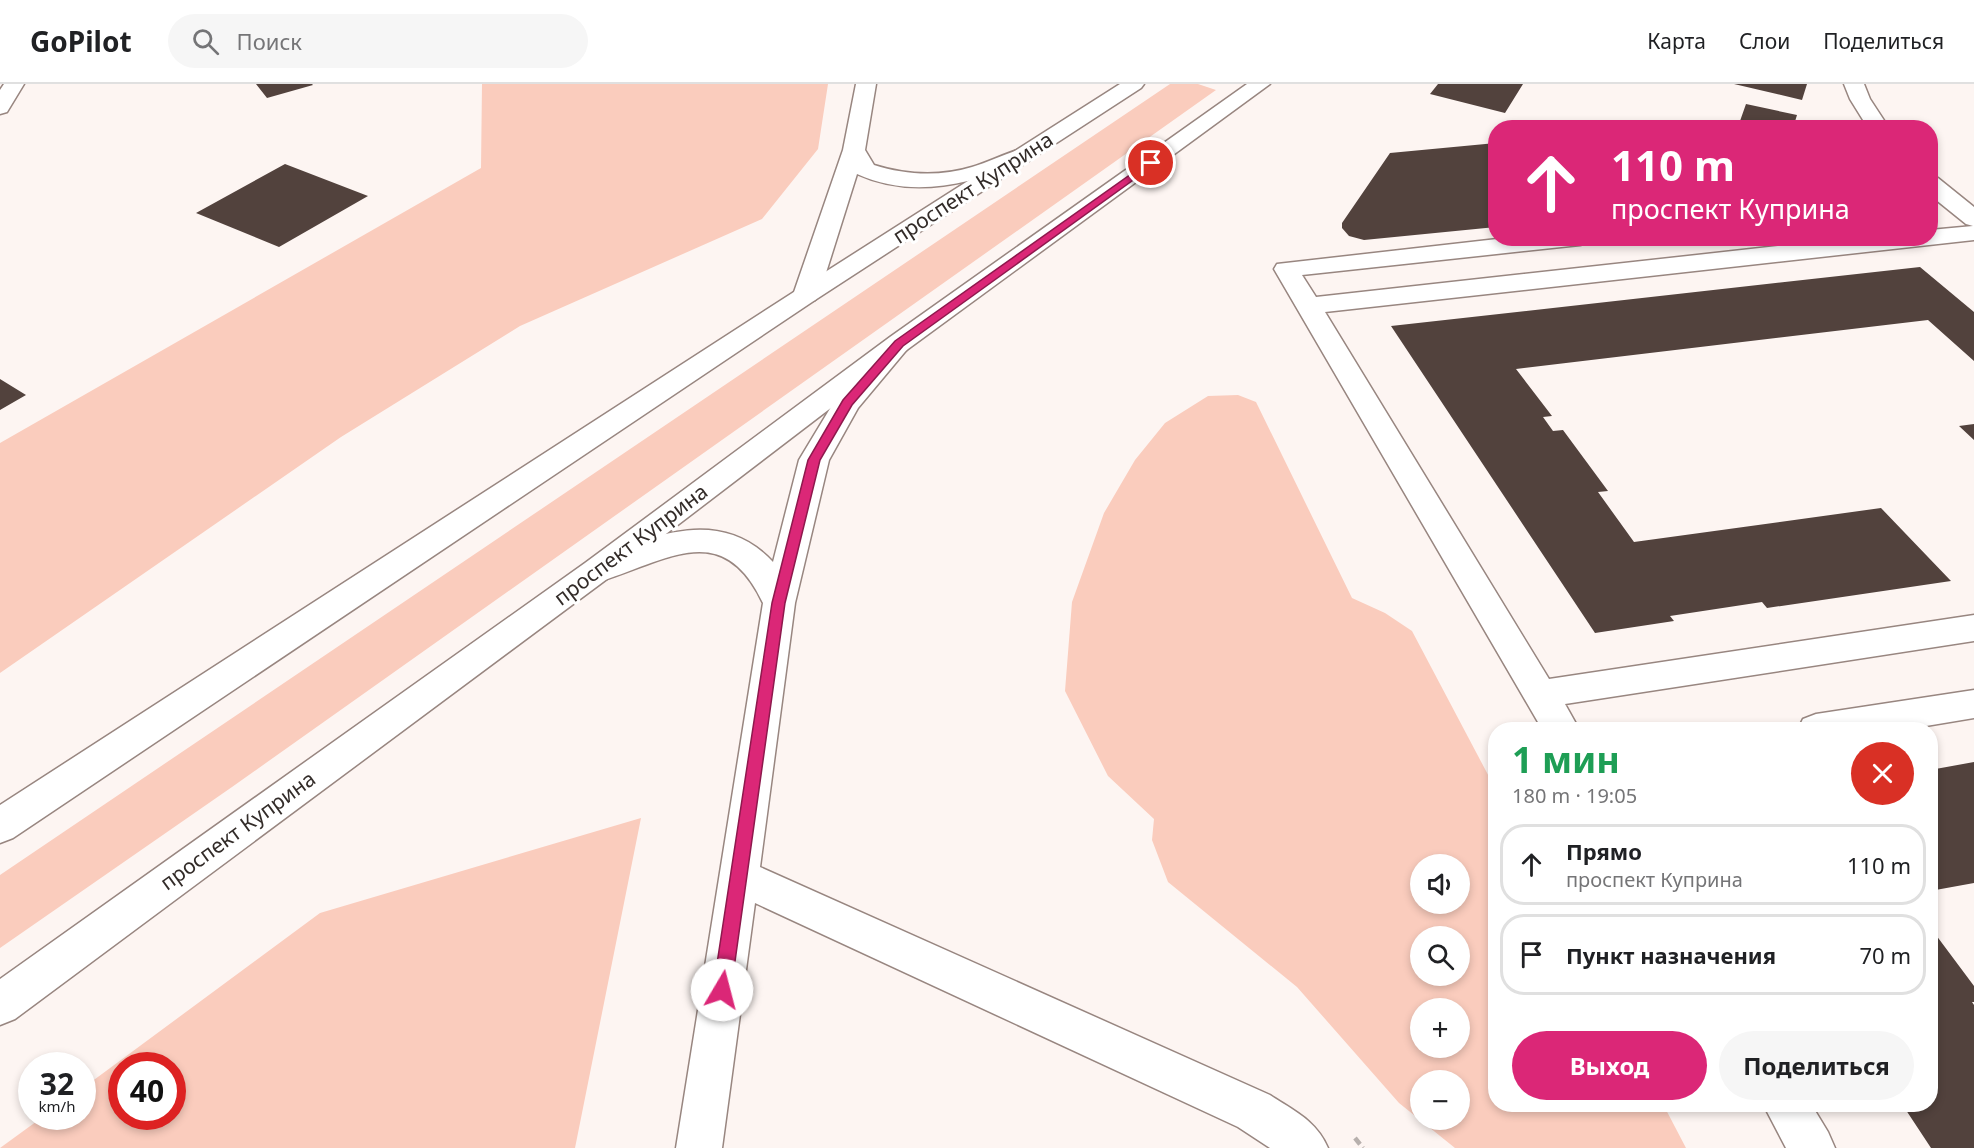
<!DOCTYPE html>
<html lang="ru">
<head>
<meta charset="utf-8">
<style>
  :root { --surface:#fff; --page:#f6f6f6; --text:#202124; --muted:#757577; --line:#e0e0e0; --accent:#db2777 }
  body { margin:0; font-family:"Noto Sans",sans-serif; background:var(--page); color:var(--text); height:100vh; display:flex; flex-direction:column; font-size:22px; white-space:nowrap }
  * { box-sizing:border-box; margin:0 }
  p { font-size:20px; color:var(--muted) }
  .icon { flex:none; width:33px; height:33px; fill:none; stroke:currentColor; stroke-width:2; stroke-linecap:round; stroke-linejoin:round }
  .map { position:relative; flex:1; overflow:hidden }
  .details { position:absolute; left:1488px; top:638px; width:450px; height:390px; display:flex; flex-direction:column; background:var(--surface); border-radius:24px; box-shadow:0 3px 9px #0003 }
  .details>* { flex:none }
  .top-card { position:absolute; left:1488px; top:36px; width:450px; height:126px; border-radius:24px; box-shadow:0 3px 9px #0003; background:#db2777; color:#fff; overflow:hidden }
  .tools { position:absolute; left:1410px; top:770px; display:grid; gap:12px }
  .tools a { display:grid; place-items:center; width:60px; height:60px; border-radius:50%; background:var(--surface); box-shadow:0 3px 9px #0003; font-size:30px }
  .speed { position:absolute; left:18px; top:968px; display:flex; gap:12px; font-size:30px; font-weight:700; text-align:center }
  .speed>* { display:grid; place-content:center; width:78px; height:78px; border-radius:50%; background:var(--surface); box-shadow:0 3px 9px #0003; line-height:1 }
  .speed small { font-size:15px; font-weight:400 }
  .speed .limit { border:9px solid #d22; background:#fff; color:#111 }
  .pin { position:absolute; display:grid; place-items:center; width:51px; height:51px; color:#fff; margin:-26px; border:3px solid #fff; border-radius:50%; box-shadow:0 2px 6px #0007 }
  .me { position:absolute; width:66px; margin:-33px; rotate:8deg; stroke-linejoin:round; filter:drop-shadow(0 0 4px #0008) }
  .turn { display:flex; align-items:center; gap:21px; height:126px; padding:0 24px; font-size:27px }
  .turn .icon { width:78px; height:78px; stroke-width:2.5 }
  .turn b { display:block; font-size:42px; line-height:51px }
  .round { display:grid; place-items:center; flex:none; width:63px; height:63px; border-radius:32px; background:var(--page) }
  .head { display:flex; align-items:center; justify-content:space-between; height:102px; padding:0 24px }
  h1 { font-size:36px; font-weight:700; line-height:45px; color:#1e9e55 }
  .cta { display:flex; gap:12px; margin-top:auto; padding:12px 24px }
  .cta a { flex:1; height:69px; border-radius:36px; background:var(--accent); color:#fff; font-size:24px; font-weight:700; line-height:69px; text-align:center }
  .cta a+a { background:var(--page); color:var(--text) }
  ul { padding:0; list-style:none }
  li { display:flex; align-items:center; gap:18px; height:81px; margin:0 12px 9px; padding:0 12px; border:3px solid var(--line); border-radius:24px }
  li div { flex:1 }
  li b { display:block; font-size:22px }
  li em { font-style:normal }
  header { display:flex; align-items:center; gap:36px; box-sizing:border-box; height:84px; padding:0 30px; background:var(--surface); border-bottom:2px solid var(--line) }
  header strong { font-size:28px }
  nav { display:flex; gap:33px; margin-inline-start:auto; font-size:21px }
  .search { width:420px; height:54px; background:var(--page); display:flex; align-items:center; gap:15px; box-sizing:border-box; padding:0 21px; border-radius:33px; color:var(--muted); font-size:22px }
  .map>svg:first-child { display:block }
</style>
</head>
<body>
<header>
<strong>GoPilot</strong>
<div class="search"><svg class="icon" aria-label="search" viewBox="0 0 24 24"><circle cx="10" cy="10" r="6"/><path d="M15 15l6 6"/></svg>Поиск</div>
<nav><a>Карта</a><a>Слои</a><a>Поделиться</a></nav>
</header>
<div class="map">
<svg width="1974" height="1064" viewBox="0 0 1974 1064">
  <rect width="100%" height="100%" fill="#fdf5f2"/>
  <path fill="#faccbd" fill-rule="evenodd" d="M482,0h346l-10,65 -56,70 -242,107 -179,111 -341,236v-230l481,-275z
    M1170,0h28l18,6 -984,697 -232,161v-73z
    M1238,311l18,7 96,196 33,15 27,18 83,157 1,316h167l23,44h-231l-56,-45 -102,-116 -129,-105 -16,-42 2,-21 -46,-43 -43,-85 7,-89 32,-89 31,-53 30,-37 43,-27zM1420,780h40v39h-40zM1420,852h40v39h-40zM1420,924h40v39h-40zM1420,996h40v39h-40z
    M641,734l-66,330h-575l44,-32h38l1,-28 237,-175zM122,981h50v51h-50z"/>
  <path fill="#52423d" d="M256,0h56l1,1 -46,13z
    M1438,0h85l-18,29 -75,-19z
    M1734,0h73l-5,16z
    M1746,20l51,11 -4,13h-104l51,-7z
    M1496,59v84l-132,13 -15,-4 -7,-8v-5l48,-70z
    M285,80l83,32 -89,51 -83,-34z
    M1920,183l54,45v49l-46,-41 -412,49 36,47 -9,1 10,14 10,-1 45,61 -10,1 36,50 247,-34 70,73 -184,27 -5,-6 -92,14 4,5 -79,12 -204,-307z
    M0,295l26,16 -26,15z
    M1974,340v16l-15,-14z
    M1974,678v121l-44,8v-121z
    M1930,843l44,59v16h-2l2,3v143h-43l-29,-44h28z"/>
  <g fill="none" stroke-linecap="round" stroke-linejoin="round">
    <defs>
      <path id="minor" d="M4,0h20l-17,28 -7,2v-24z
        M856,0h20l-11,66 9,15c32,10 65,12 98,2 16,-5 32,-13 49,-18l8,2 3,5 -3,5c-56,22 -115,39 -172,13l-38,121 -4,5 -9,3 -9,-3 -4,-5 50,-145z
        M1844,0h20l6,15 19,29h-21l-18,-29z
        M1930,92l8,2 36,29v33l-649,72 224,367 425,-64v26l-409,63 14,25h-37l-268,-460 3,-5 229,-26h86l-4,5 -8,2 -278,30 14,22 535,-59h79v-8l43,-4 -7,-2 -36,-29z
        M896,255l9,2 4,6 -51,61 -29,52 -34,143 -35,264 510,228c24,16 46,25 58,53h-58l-32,-21 -483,-224 -33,245h-46l87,-545c-40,-85 -95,-43 -162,-22l-11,-4 -5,-8 5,-8c61,-25 130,-56 183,1l26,-102 38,-63 50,-56z
        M1974,606v28l-66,11h-110l5,-10 13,-5z
        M1763,1020h48l17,28 7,16h-49z"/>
      <path id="major" d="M1120,0h24l-3,4 -326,212 -802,538 -13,5v-38l797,-515z
        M1247,0h23l-362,265 -301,230 -592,440 -15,6v-46l585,-416 305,-226z"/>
    </defs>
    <use href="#minor" stroke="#988680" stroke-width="3"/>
    <use href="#major" stroke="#988680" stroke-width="3"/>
    <path stroke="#b7b0ad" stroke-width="4.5" stroke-dasharray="8 4" stroke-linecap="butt" d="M1355,1054l8,10"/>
    <use href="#minor" fill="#fff" fill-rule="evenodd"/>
    <use href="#major" fill="#fff" fill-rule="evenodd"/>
  </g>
  <path fill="#db2777" stroke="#8e194d" stroke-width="1.5" d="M1151,76l4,3 -1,2 -251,181 -51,59 -32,55 -35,143 -54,387 -3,6 -6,3 -6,-3 -3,-6 59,-387 36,-143 35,-60 52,-59z"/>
  <g text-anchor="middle" stroke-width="6" stroke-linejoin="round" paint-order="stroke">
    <g font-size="21" fill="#332c29" stroke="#fff">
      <text transform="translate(973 104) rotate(-33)" y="7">проспект Куприна</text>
      <text transform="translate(631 461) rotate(-37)" y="7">проспект Куприна</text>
      <text transform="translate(238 747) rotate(-36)" y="7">проспект Куприна</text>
    </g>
  </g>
</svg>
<div class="tools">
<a><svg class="icon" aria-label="sound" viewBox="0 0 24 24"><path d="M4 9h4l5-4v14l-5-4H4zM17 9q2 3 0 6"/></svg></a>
<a><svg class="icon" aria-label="search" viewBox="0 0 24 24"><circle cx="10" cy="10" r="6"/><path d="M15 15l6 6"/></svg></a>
<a>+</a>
<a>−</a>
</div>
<div class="speed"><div>32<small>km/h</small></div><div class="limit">40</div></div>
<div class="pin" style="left:1151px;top:79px;background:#d93025"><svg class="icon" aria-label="arrive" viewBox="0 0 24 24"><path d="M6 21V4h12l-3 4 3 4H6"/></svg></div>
<svg class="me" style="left:722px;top:906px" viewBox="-20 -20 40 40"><circle r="19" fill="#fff"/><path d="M0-13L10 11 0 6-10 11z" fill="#db2777"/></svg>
<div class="top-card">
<div class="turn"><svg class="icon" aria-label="ahead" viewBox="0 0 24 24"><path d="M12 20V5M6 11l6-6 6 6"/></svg><div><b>110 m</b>проспект Куприна</div></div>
</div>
<section class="details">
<div class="head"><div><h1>1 мин</h1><p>180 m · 19:05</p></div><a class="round" style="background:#d93025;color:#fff"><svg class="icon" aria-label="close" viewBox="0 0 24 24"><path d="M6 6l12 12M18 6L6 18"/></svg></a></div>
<ul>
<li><svg class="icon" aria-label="ahead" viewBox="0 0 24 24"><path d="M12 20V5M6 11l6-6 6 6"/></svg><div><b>Прямо</b><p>проспект Куприна</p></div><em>110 m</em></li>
<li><svg class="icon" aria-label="arrive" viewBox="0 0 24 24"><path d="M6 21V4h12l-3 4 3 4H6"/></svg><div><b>Пункт назначения</b></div><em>70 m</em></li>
</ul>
<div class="cta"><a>Выход</a><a>Поделиться</a></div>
</section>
</div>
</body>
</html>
